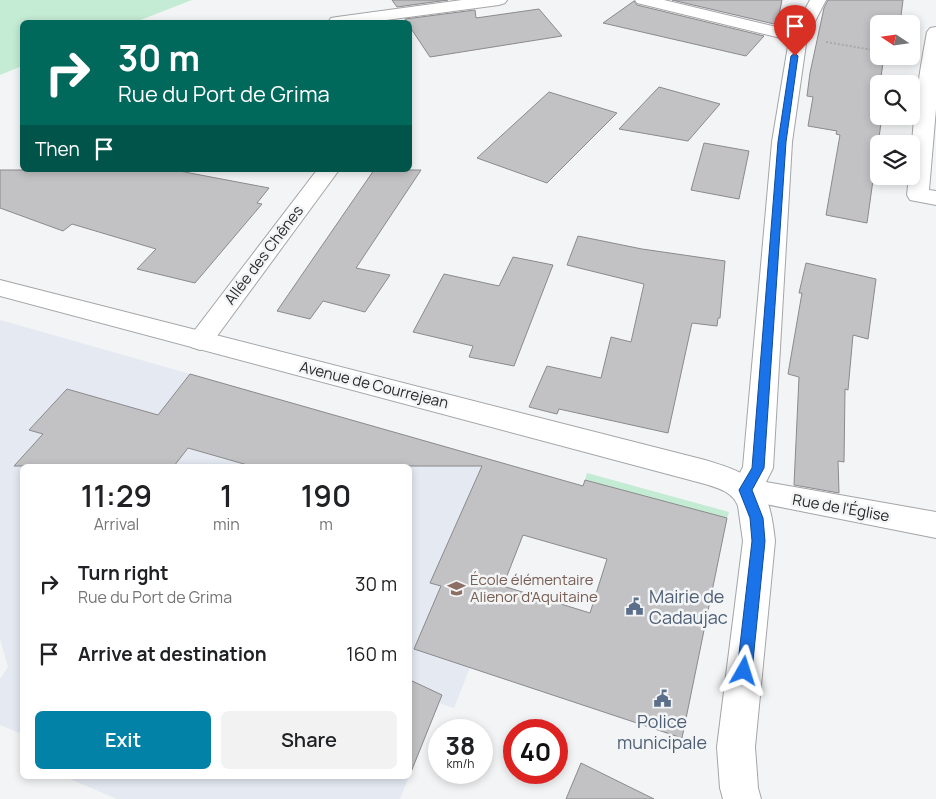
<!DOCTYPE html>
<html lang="en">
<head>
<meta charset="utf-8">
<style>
  :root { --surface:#fff; --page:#f2f2f2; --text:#202124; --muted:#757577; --accent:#0382a7 }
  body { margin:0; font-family:Manrope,sans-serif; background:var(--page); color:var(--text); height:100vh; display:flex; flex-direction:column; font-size:19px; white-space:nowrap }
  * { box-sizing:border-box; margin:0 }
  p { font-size:16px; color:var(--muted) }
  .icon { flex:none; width:28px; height:28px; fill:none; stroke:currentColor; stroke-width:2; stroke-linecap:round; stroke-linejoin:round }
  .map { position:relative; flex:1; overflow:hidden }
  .drawer { position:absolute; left:20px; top:464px; width:392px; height:315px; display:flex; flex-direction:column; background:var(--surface); border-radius:8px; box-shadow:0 2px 8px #0003 }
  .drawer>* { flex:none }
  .banner { position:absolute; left:20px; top:20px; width:392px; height:152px; border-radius:8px; box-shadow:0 2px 8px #0003; background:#00695c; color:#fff; overflow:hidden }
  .needle { width:32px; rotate:283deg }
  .buttons { position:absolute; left:870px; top:15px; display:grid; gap:10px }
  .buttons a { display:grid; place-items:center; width:50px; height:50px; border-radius:8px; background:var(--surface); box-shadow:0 2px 8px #0003; font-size:25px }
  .speed { position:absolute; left:428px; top:719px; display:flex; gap:10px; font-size:25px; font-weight:700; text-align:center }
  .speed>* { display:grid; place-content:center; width:65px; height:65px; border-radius:50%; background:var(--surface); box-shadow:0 2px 8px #0003; line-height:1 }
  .speed small { font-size:12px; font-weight:400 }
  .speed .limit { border:8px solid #d22; background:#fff; color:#111 }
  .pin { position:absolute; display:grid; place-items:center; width:42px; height:42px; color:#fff; margin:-51px -21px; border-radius:50% 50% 50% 0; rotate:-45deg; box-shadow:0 0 5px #0007 }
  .pin .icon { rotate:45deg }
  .me { position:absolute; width:55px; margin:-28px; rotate:6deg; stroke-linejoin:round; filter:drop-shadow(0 0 4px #0008) }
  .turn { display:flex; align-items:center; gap:18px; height:105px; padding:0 15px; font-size:22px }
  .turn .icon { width:65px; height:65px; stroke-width:2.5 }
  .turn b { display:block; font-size:35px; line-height:42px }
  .then { display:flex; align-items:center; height:48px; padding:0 15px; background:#0003; gap:10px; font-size:19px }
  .eta { display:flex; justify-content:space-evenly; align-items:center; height:85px; text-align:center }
  .eta b { font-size:30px; font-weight:600; line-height:35px }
  .cta { display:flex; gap:10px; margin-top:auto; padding:10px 15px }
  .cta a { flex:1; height:58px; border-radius:8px; background:var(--accent); color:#fff; font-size:20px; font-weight:600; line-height:58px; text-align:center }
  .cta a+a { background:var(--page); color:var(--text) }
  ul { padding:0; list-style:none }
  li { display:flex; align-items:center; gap:15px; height:70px; padding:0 15px }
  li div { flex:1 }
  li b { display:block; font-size:19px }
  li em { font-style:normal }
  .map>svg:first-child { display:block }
</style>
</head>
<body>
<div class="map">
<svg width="936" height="799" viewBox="0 0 936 799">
  <rect width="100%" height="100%" fill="#f2f4f5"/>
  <path fill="#e4e9f2" d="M0,320l546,155 -92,233 -15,-5 -29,71v-308h-388v268l-22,-9v-46l8,-12 -8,-28z
    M63,776h346l-9,23h-283z"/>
  <path fill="#c4ebd4" d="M0,0h192l-57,22h-113v44l-22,9z
    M587,473l142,39 -2,6 -142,-38z"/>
  <path fill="#c2c1c3" stroke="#8b8a8c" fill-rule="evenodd" d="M392,0h56l-51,7z
    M672,0h110l-4,20 -4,4z
    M828,0h75l-3,24h-21v32h16l-12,7 -3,21h-1l-3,32h6l-15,107 -41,-8 14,-80 -4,-1 1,-3 -29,-5 5,-29 -6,-1 3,-23 14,-65z
    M634,1l3,4 127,31 -18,20 -143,-33z
    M539,9l23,27 -132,21 -20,-30v-5h-3l-2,-3 70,-9 1,8z
    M659,87l61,17 -32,37 -69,-12z
    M549,92l68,21 -70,70 -70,-25z
    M704,143l45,8 -10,48 -48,-9z
    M0,170h174l95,18 -12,15 5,1 -67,79 -58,-14 19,-20 -84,-25 -9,7 -63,-23z
    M374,170h47l-65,98 34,7 -25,37 -42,-11 -13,18 -33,-8z
    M578,236l64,13 83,12 -5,57h-2l-1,8 -25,-3 -24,110 -109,-24 -2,5 -28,-7 18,-41 54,12 10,-41 20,5 13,-58 -77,-19z
    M513,257l40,8 -39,101 -45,-9 4,-11 -60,-14 31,-58 55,12z
    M806,263l70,16 -8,60 -15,-4 -5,55 -3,-1 -1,73 -6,-1 1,32 -45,-8 5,-108 -11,-3 14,-81h-3z
    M190,374l393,112 2,-6 142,38 -45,220 -268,-89 27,-63 -11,-3 52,-117h-231l-63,-18 -14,18h-160l29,-32 -14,-4 38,-41 91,26zM523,535l84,24 -17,54 -87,-27z
    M410,680l32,15 -31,77h-1z
    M581,763l73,36h-88z"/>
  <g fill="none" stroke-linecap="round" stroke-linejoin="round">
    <defs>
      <path id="minor" d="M462,0h45l-2,3 -6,2 -128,17h-43l3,-4 6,-1z
        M635,0h29l129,31 17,-31h16l-19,37 -15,105 -19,326 -7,14 170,30v26l-201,-40 -4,-8 12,-23 29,-325 17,-102 -152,-37z
        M936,27v82l-7,81 7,1v14l-26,-5 -3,-5 2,-19h2c0,-47 7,-97 16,-144l3,-4z
        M317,170h22l-130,177 -9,3 -9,-3 -4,-6 4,-6z"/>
      <path id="tertiary" d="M0,280l705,180c53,16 64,24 70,81l-20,206 3,41 3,11h-38l-3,-11 -3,-41 26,-206 -5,-35c-5,-14 -20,-18 -33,-22l-705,-188z"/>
    </defs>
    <use href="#minor" stroke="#a4a5a7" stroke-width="2"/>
    <use href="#tertiary" stroke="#a4a5a7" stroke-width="2"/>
    <path stroke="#a7a9a9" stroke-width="2" stroke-dasharray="2 2" stroke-linecap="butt" d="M826,42l53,9"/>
    <use href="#minor" fill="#fff" fill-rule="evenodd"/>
    <use href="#tertiary" fill="#fff" fill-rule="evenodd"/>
  </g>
  <path fill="#1a73e8" stroke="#114b97" d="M795,53l3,3 -12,86 -22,326 -12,22 11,28 2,23 -13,130 -2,4 -6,2 -5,-2 -2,-4 15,-130 -2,-23 -11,-28 13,-22 26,-326 13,-86z"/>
  <defs>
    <symbol id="school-bare" viewBox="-9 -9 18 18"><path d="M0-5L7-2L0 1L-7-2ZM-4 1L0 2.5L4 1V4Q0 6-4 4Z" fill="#8d6e63" stroke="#f2f4f5" stroke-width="2.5" paint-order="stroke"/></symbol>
    <symbol id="civic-bare" viewBox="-9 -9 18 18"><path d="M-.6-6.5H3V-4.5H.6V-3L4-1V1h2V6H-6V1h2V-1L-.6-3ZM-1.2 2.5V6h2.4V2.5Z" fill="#5c6f8a" stroke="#f2f4f5" stroke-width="2.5" paint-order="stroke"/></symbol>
  </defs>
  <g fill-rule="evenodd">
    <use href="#school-bare" x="444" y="576" width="25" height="25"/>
    <use href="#civic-bare" x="622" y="594" width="25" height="25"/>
    <use href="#civic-bare" x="650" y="686" width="25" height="25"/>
  </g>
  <g text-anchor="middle" stroke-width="5" stroke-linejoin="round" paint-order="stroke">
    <g font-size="15" fill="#282929" stroke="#f2f4f5">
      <text transform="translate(264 255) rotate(-53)" y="5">Allée des Chênes</text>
      <text transform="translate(374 385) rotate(14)" y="5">Avenue de Courrejean</text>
      <text transform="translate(841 508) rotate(10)" y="5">Rue de l'Église</text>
    </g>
    <g font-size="15" fill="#785e54" stroke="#f2f4f5" text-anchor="start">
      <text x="470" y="585">École élémentaire<tspan x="470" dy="17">Alienor d'Aquitaine</tspan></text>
    </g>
    <g font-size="18" fill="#4e5e75" stroke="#f2f4f5" text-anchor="start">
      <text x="649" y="603">Mairie de<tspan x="649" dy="21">Cadaujac</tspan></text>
      <text x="662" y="728" text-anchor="middle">Police<tspan x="662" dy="21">municipale</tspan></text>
    </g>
  </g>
</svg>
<div class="buttons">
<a><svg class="needle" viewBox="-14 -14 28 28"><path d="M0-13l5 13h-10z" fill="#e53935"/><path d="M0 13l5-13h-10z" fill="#757577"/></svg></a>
<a><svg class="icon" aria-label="search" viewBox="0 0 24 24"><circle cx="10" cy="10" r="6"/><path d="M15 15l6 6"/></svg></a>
<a><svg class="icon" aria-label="layers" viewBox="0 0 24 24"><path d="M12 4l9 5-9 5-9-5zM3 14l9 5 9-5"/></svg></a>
</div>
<div class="speed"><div>38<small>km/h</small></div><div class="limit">40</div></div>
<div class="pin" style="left:795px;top:56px;background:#d93025"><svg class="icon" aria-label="arrive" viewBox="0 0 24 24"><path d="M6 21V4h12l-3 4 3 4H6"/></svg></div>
<svg class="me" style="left:744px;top:671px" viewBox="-20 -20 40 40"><path d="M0-17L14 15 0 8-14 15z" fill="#1a73e8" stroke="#fff" stroke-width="4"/></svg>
<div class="banner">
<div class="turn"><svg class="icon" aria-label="right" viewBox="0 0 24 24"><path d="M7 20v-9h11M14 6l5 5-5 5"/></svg><div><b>30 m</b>Rue du Port de Grima</div></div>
<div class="then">Then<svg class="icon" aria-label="arrive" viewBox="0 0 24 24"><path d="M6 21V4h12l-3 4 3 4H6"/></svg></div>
</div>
<section class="drawer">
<div class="eta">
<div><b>11:29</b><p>Arrival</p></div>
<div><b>1</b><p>min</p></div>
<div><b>190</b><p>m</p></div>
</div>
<ul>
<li><svg class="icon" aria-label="right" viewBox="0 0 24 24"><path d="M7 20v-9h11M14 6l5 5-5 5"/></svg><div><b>Turn right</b><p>Rue du Port de Grima</p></div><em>30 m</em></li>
<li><svg class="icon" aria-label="arrive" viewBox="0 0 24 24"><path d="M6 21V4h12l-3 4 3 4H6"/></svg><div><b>Arrive at destination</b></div><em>160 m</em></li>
</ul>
<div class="cta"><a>Exit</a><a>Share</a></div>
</section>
</div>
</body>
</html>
